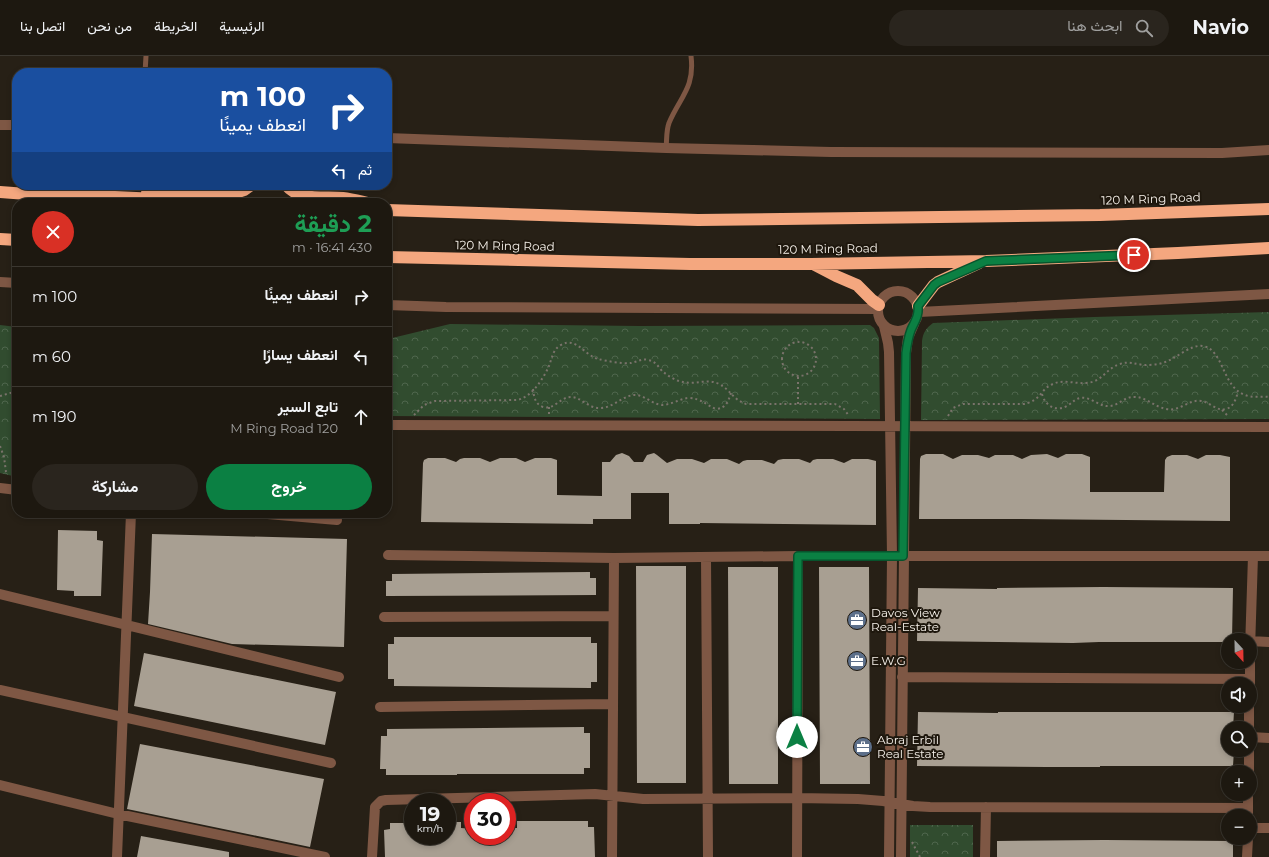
<!DOCTYPE html>
<html lang="ar">
<head>
<meta charset="utf-8">
<style>
  :root { --surface:#1d1810; --page:#2a251e; --text:#f1f3f6; --muted:#a0a09f; --line:#3b3730; --accent:#0b8043 }
  body { margin:0; font-family:Montserrat,Vazirmatn,sans-serif; background:var(--page); color:var(--text); direction:rtl; height:100vh; display:flex; flex-direction:column; font-size:15px; white-space:nowrap }
  * { box-sizing:border-box; margin:0 }
  p { font-size:13px; color:var(--muted) }
  .icon { flex:none; width:22px; height:22px; fill:none; stroke:currentColor; stroke-width:2; stroke-linecap:round; stroke-linejoin:round }
  .map { position:relative; flex:1; overflow:hidden; direction:ltr }
  .details { position:absolute; left:12px; top:142px; width:380px; height:320px; display:flex; flex-direction:column; background:var(--surface); border-radius:16px; box-shadow:0 2px 6px #0003,0 0 0 1px var(--line); direction:rtl }
  .details>* { flex:none }
  .guide { position:absolute; left:12px; top:12px; width:380px; height:122px; border-radius:16px; box-shadow:0 2px 6px #0003,0 0 0 1px var(--line); direction:rtl; background:#1a4fa0; color:#fff; overflow:hidden }
  .needle { width:26px; rotate:158deg }
  .fabs { position:absolute; left:1221px; top:577px; display:grid; gap:8px }
  .fabs a { display:grid; place-items:center; width:36px; height:36px; border-radius:50%; background:var(--surface); box-shadow:0 2px 6px #0003,0 0 0 1px var(--line); font-size:20px }
  .speed { position:absolute; left:404px; top:737px; display:flex; gap:8px; font-size:20px; font-weight:700; text-align:center }
  .speed>* { display:grid; place-content:center; width:52px; height:52px; border-radius:50%; background:var(--surface); box-shadow:0 2px 6px #0003,0 0 0 1px var(--line); line-height:1 }
  .speed small { font-size:10px; font-weight:400 }
  .speed .limit { border:6px solid #d22; background:#fff; color:#111 }
  .pin { position:absolute; display:grid; place-items:center; width:34px; height:34px; color:#fff; margin:-17px; border:2px solid #fff; border-radius:50%; box-shadow:0 1px 4px #0007 }
  .me { position:absolute; width:44px; margin:-22px; rotate:0deg; stroke-linejoin:round; filter:drop-shadow(0 0 3px #0008) }
  .turn { display:flex; align-items:center; gap:14px; height:84px; padding:0 20px; font-size:18px }
  .turn .icon { width:52px; height:52px; stroke-width:2.5 }
  .turn b { display:block; font-size:28px; line-height:34px }
  .then { display:flex; align-items:center; height:38px; padding:0 20px; background:#0003; gap:8px; font-size:15px }
  .round { display:grid; place-items:center; flex:none; width:42px; height:42px; border-radius:21px; background:var(--page) }
  .overview { display:flex; align-items:center; justify-content:space-between; height:68px; padding:0 20px }
  h1 { font-size:24px; font-weight:700; line-height:30px; color:#1e9e55 }
  .primary-button { display:flex; gap:8px; margin-top:auto; padding:8px 20px }
  .primary-button a { flex:1; height:46px; border-radius:24px; background:var(--accent); color:#fff; font-size:16px; font-weight:700; line-height:46px; text-align:center }
  .primary-button a+a { background:var(--page); color:var(--text) }
  ul { padding:0; list-style:none }
  li { display:flex; align-items:center; gap:12px; height:60px; padding:0 20px; border-top:1px solid var(--line) }
  li div { flex:1 }
  li b { display:block; font-size:15px }
  li em { font-style:normal }
  header { display:flex; align-items:center; gap:24px; box-sizing:border-box; height:56px; padding:0 20px; background:var(--surface); border-bottom:1px solid var(--line) }
  header strong { font-size:19px }
  nav { display:flex; gap:22px; margin-inline-start:auto; font-size:14px }
  .search { width:280px; height:36px; background:var(--page); display:flex; align-items:center; gap:10px; box-sizing:border-box; padding:0 14px; border-radius:22px; color:var(--muted); font-size:15px }
  .map>svg:first-child { display:block }
</style>
</head>
<body>
<header>
<strong>Navio</strong>
<div class="search"><svg class="icon" aria-label="search" viewBox="0 0 24 24"><circle cx="10" cy="10" r="6"/><path d="M15 15l6 6"/></svg>ابحث هنا</div>
<nav><a>الرئيسية</a><a>الخريطة</a><a>من نحن</a><a>اتصل بنا</a></nav>
</header>
<div class="map">
<svg width="1269" height="801" viewBox="0 0 1269 801">
  <defs>
    <pattern id="forest-crowns" width="20" height="18" patternUnits="userSpaceOnUse"><rect width="20" height="18" fill="#314c2f"/><path d="M2 6a3 3 0 1 1 6 0M12 15a3 3 0 1 1 6 0" fill="none" stroke="#4f664d"/></pattern>
  </defs>
  <rect width="100%" height="100%" fill="#272016"/>
  <path fill="url(#forest-crowns)" d="M1269,256v107l-348,1 1,-79c1,-8 4,-13 11,-18l161,-6z
    M450,268l189,2 231,-1 4,3 5,10 1,81 -493,-3 1,-77z
    M0,269l17,2v150l-17,-4z
    M910,769h63v32h-63z"/>
  <path fill="#a89f92" d="M622,397l7,3 5,6h9l4,-7 7,-2 3,2 10,8 10,-4h15l12,4 7,-4h16l12,5 4,-3 4,-1h15l12,4 4,-4 5,-1h16l11,4 3,-3 4,-1h16l11,4 8,-4h16l8,2v64l-176,-2v1h-31v-31h-38v26h-38v5l-172,-2 2,-59 1,-3 4,-2h17l11,4 4,-3 4,-1h16l10,4 10,-4h16l9,4 10,-4h16l6,2v35l45,1v-34h8l6,-7z
    M926,398h17l10,5 9,-4h16l11,3 6,-3h18l9,4 9,-4 16,-1 11,4 8,-4h16l8,3v35h74l1,-32 2,-3 5,-2h15l11,4 8,-4h14l10,2v64l-209,-2h-102l1,-60 1,-3z
    M58,474l39,1v9l6,1 -2,55h-27v-5l-17,-1z
    M152,478l195,5 -3,108 -112,-3 -84,-20 2,-32z
    M636,510h50v217h-49z
    M728,511h50v217h-49z
    M819,511h50l1,217h-50z
    M590,516v6h6v17l-210,1v-15h6v-7z
    M1103,531l130,1 -1,52h-4v2h-129l-26,1 -156,-2 1,-53 79,1v-1z
    M394,581h197v6h6v39h-6v6l-197,-2v-7h-6v-35h6z
    M144,597l192,39 -11,53 -191,-39z
    M918,656l80,1v-1h236l-1,16h-5v22h6l-1,16h-133v1h-53l-130,-1z
    M584,671v6h6v35h-6v6h-127v1h-71v-6h-6l1,-33h6v-7z
    M140,688l184,35 -14,68 -183,-38z
    M517,765h71v6h6l1,30h-210l-1,-27 6,-1v-6h23v13h34v-14h14v6l12,1v7h34v-8h10z
    M141,780l88,16v5h-92z
    M1104,784l129,1v16h-236v-16z"/>
  <g fill="none" stroke-linecap="round" stroke-linejoin="round">
    <path stroke="#7a736b" stroke-width="2" stroke-dasharray="2 3" stroke-linecap="butt" d="M782 303a17 17 0 1 1 34 0a17 17 0 1 1-34 0Z
      M533,333c1,8 2,15 10,18 12,3 17,-10 28,-10 10,0 17,11 28,11 12,1 22,-11 34,-13 11,-1 18,9 29,10 9,0 17,-6 26,-7 13,0 18,7 28,11 10,-1 12,-7 15,-16
      M1042,338c3,12 14,18 25,12 5,-3 8,-7 13,-8 11,-2 19,9 29,8 10,0 15,-10 26,-9 11,0 20,10 31,12 14,3 22,-10 35,-8 9,1 16,11 25,8 8,-2 10,-11 12,-17
      M0,340l17,-5
      M798,348v-27
      M549,351v9
      M1222,354l6,6
      M414,359l10,-10 11,-4 82,-1c15,-3 26,-21 32,-34 3,-8 4,-17 12,-21 15,-9 23,10 37,14 8,2 25,5 33,4 6,-1 11,-5 17,-3 7,1 10,6 14,11 6,5 14,10 21,11 13,3 24,-4 36,2 12,6 13,15 27,20h89l9,5 5,7
      M948,360l5,-8 10,-4h61c18,-4 16,-15 29,-20 10,-5 22,0 33,-1 17,-1 20,-15 34,-19 8,-3 15,0 24,1 5,0 12,0 18,-2 13,-3 28,-19 41,-17 21,4 19,41 42,49 7,3 16,1 24,2
      M0,390l4,11 2,15
      M912,786l8,15"/>
    <path stroke="#7e5744" stroke-width="5" d="M145,17l1,-17
      M666,92c1,-8 0,-17 3,-25 11,-26 26,-35 22,-67"/>
    <path stroke="#7e5744" stroke-width="10" d="M884,270l4,17 1,9 3,204 -3,301
      M389,369l880,2
      M0,432l17,2
      M256,457l81,7
      M388,499l226,3 184,-2h471
      M706,501l2,300
      M0,538l339,83
      M384,561l229,-1
      M1250,585l19,1
      M1250,593l3,-93
      M902,621l348,2
      M1250,628v-22
      M0,634l331,73
      M380,651l232,-3
      M1249,672v-22
      M1250,681l19,1
      M1249,716v-22
      M0,729l118,29 207,43
      M1248,760v-22
      M1250,772h19
      M117,801l14,-344
      M372,801l3,-50 6,-6 5,-1 209,-6 48,5 153,-1 62,1 25,2 30,5 17,1 318,1
      M612,801l2,-299
      M797,801l1,-301
      M901,801l5,-504 2,-15 6,-14
      M985,801l1,-50
      M1247,801l1,-19"/>
    <path stroke="#7e5744" stroke-width="10" d="M0,69h17
      M387,82l279,10 165,4 391,1 47,-3
      M0,226l17,1
      M878 255a20 20 0 1 1 40 0a20 20 0 1 1-40 0Z
      M387,249l59,2 432,2
      M919,256l350,-18"/>
    <path stroke="#f4a77f" stroke-width="12" d="M286,129c14,17 38,11 57,13 8,1 16,3 25,5
      M0,136l40,3 75,2 127,6
      M147,137l23,-3 65,3 9,-3 7,-5
      M387,154l311,10 402,-5 169,-6
      M0,183l17,1
      M387,201l303,7h121l175,-3 192,-8 91,-5
      M813,208l23,12 21,9 15,15 7,5
      M918,250l16,-21 4,-3 41,-19"/>
  </g>
  <g fill="none" stroke-linecap="round" stroke-linejoin="round">
    <defs>
      <path id="route" d="M797,681l1,-181h105l3,-203c1,-8 2,-15 5,-23 4,-9 8,-14 7,-24l16,-21 4,-3 48,-21 148,-6"/>
    </defs>
    <use href="#route" stroke="#07532c" stroke-width="10"/>
    <use href="#route" stroke="#0b8043" stroke-width="7"/>
  </g>
  <defs>
    <symbol id="office-disc" viewBox="-11 -11 22 22"><circle r="9.5" fill="#5c6f8a" stroke="#1e170d"/><path d="M-6-3h4V-5.5h4V-3h4V5H-6ZM-1-4.5V-3h2v-1.5ZM-6 0V1H6V0Z" fill="#fff"/></symbol>
  </defs>
  <g fill-rule="evenodd">
    <use href="#office-disc" x="846" y="553" width="22" height="22"/>
    <use href="#office-disc" x="846" y="594" width="22" height="22"/>
    <use href="#office-disc" x="852" y="680" width="22" height="22"/>
  </g>
  <g text-anchor="middle" stroke-width="4" stroke-linejoin="round" paint-order="stroke">
    <g font-size="12" fill="#f6f1ea" stroke="#1e170d">
      <text transform="translate(1151 143) rotate(-2)" y="4">120 M Ring Road</text>
      <text transform="translate(505 190) rotate(1)" y="4">120 M Ring Road</text>
      <text transform="translate(828 193) rotate(-1)" y="4">120 M Ring Road</text>
    </g>
    <g font-size="12" fill="#f6f1ea" stroke="#1e170d" text-anchor="start">
      <text x="871" y="561">Davos View<tspan x="871" dy="14">Real-Estate</tspan></text>
      <text x="871" y="609">E.W.G</text>
      <text x="877" y="688">Abraj Erbil<tspan x="877" dy="14">Real Estate</tspan></text>
    </g>
  </g>
</svg>
<div class="fabs">
<a><svg class="needle" viewBox="-14 -14 28 28"><path d="M0-13l5 13h-10z" fill="#e53935"/><path d="M0 13l5-13h-10z" fill="#a0a09f"/></svg></a>
<a><svg class="icon" aria-label="sound" viewBox="0 0 24 24"><path d="M4 9h4l5-4v14l-5-4H4zM17 9q2 3 0 6"/></svg></a>
<a><svg class="icon" aria-label="search" viewBox="0 0 24 24"><circle cx="10" cy="10" r="6"/><path d="M15 15l6 6"/></svg></a>
<a>+</a>
<a>−</a>
</div>
<div class="speed"><div>19<small>km/h</small></div><div class="limit">30</div></div>
<div class="pin" style="left:1134px;top:199px;background:#d93025"><svg class="icon" aria-label="arrive" viewBox="0 0 24 24"><path d="M6 21V4h12l-3 4 3 4H6"/></svg></div>
<svg class="me" style="left:797px;top:681px" viewBox="-20 -20 40 40"><circle r="19" fill="#fff"/><path d="M0-13L10 11 0 6-10 11z" fill="#0b8043"/></svg>
<div class="guide">
<div class="turn"><svg class="icon" aria-label="right" viewBox="0 0 24 24"><path d="M7 20v-9h11M14 6l5 5-5 5"/></svg><div><b>100 m</b>انعطف يمينًا</div></div>
<div class="then">ثم<svg class="icon" aria-label="left" viewBox="0 0 24 24"><path d="M17 20v-9H6M10 6l-5 5 5 5"/></svg></div>
</div>
<section class="details">
<div class="overview"><div><h1>2 دقيقة</h1><p>430 m · 16:41</p></div><a class="round" style="background:#d93025;color:#fff"><svg class="icon" aria-label="close" viewBox="0 0 24 24"><path d="M6 6l12 12M18 6L6 18"/></svg></a></div>
<ul>
<li><svg class="icon" aria-label="right" viewBox="0 0 24 24"><path d="M7 20v-9h11M14 6l5 5-5 5"/></svg><div><b>انعطف يمينًا</b></div><em>100 m</em></li>
<li><svg class="icon" aria-label="left" viewBox="0 0 24 24"><path d="M17 20v-9H6M10 6l-5 5 5 5"/></svg><div><b>انعطف يسارًا</b></div><em>60 m</em></li>
<li><svg class="icon" aria-label="ahead" viewBox="0 0 24 24"><path d="M12 20V5M6 11l6-6 6 6"/></svg><div><b>تابع السير</b><p>120 M Ring Road</p></div><em>190 m</em></li>
</ul>
<div class="primary-button"><a>خروج</a><a>مشاركة</a></div>
</section>
</div>
</body>
</html>
